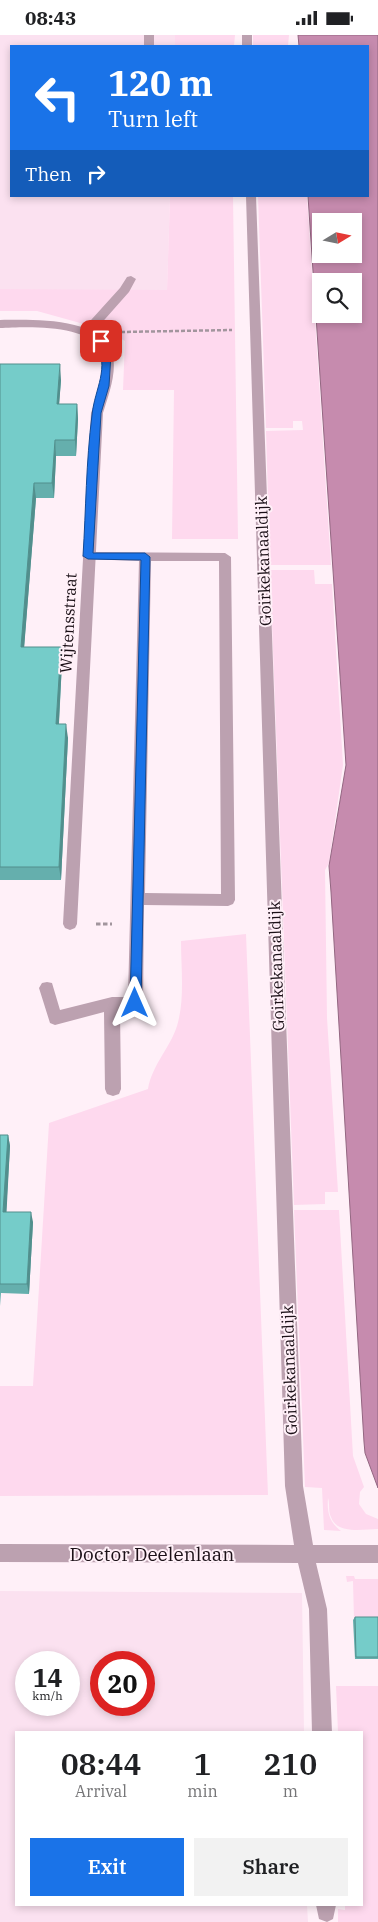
<!DOCTYPE html>
<html lang="en">
<head>
<meta charset="utf-8">
<style>
  :root { --surface:#fff; --page:#f2f2f2; --text:#202124; --muted:#757577; --accent:#1a73e8 }
  body { margin:0; font-family:"IBM Plex Serif",serif; background:var(--page); color:var(--text); height:100vh; display:flex; flex-direction:column; font-size:19px; white-space:nowrap }
  * { box-sizing:border-box; margin:0 }
  p { font-size:16px; color:var(--muted) }
  .icon { flex:none; width:28px; height:28px; fill:none; stroke:currentColor; stroke-width:2; stroke-linecap:round; stroke-linejoin:round }
  .map { position:relative; flex:1; overflow:hidden }
  .drawer { position:absolute; left:15px; top:1696px; width:348px; height:175px; display:flex; flex-direction:column; background:var(--surface); border-radius:0px; box-shadow:0 2px 8px #0003 }
  .drawer>* { flex:none }
  .hud { position:absolute; left:10px; top:10px; width:359px; height:152px; border-radius:0px; box-shadow:0 2px 8px #0003; background:#1a73e8; color:#fff; overflow:hidden }
  .needle { width:32px; rotate:80deg }
  .buttons { position:absolute; left:312px; top:178px; display:grid; gap:10px }
  .buttons a { display:grid; place-items:center; width:50px; height:50px; border-radius:0px; background:var(--surface); box-shadow:0 2px 8px #0003; font-size:25px }
  .speed { position:absolute; left:15px; top:1616px; display:flex; gap:10px; font-size:25px; font-weight:700; text-align:center }
  .speed>* { display:grid; place-content:center; width:65px; height:65px; border-radius:50%; background:var(--surface); box-shadow:0 2px 8px #0003; line-height:1 }
  .speed small { font-size:12px; font-weight:400 }
  .speed .limit { border:8px solid #d22; background:#fff; color:#111 }
  .pin { position:absolute; display:grid; place-items:center; width:42px; height:42px; color:#fff; margin:-21px; border-radius:10px; box-shadow:0 2px 8px #0006 }
  .me { position:absolute; width:55px; margin:-28px; rotate:0deg; stroke-linejoin:round; filter:drop-shadow(0 0 4px #0008) }
  .turn { display:flex; align-items:center; gap:18px; height:105px; padding:0 15px; font-size:22px }
  .turn .icon { width:65px; height:65px; stroke-width:2.5 }
  .turn b { display:block; font-size:35px; line-height:42px }
  .then { display:flex; align-items:center; height:48px; padding:0 15px; background:#0003; gap:10px; font-size:19px }
  .eta { display:flex; justify-content:space-evenly; align-items:center; height:85px; text-align:center }
  .eta b { font-size:30px; font-weight:600; line-height:35px }
  .primary-button { display:flex; gap:10px; margin-top:auto; padding:10px 15px }
  .primary-button a { flex:1; height:58px; border-radius:0px; background:var(--accent); color:#fff; font-size:20px; font-weight:600; line-height:58px; text-align:center }
  .primary-button a+a { background:var(--page); color:var(--text) }
  .status { display:flex; justify-content:space-between; align-items:center; height:35px; padding:0 25px; background:var(--surface); direction:ltr }
  .status svg { height:14px; fill:currentColor }
  .map>svg:first-child { display:block }
</style>
</head>
<body>
<div class="status"><b>08:43</b><svg viewBox="0 0 49 12"><path d="M0 12V9h3v3zM5 12V6h3v6zM10 12V3h3v9zM15 12V0h3v12zM26 1h20v11H26zM47 4h2v5h-2z"/></svg></div>
<div class="map">
<svg width="378" height="1887" viewBox="0 0 378 1887">
  <rect width="100%" height="100%" fill="#fff0f8"/>
  <path fill="#fbe1f0" fill-rule="evenodd" d="M0,0h175v11h-164v150h159l-3,94 -167,1z
    M0,1556l302,2 2,139 -288,1v172h291l1,17h-308zM26,1628h43v42h-43zM101,1628h43v42h-43z"/>
  <path fill="#fed9ee" d="M175,0h60l-1,11h-59z
    M253,0h36l-1,11h-35z
    M170,161h63l5,343h-66l2,-149h-51l2,-49 -16,-10 -72,-20h-37v-22l167,1z
    M258,161h49l24,369h-61l-4,-134 37,-1 -1,-9h-9v7h-27z
    M270,535h44l1,14h17l11,181 -14,98 -4,7 2,148 11,174h-13v12l-31,1z
    M246,899l22,561 -268,1v-110h33l16,-263 99,-34c4,-24 22,-41 29,-63 8,-27 4,-57 4,-85z
    M294,1175h45l14,246 11,31 -4,5 -1,12 7,10 12,5v10c-14,0 -41,6 -47,-12 -3,-6 -1,-14 -3,-19 -1,14 1,24 13,33l-17,-1 -2,-42 -17,-1z
    M346,1541h8l1,3h23v41h-24l-1,-39 -6,1z
    M336,1651h42v236h-40v-13l7,1v-5h16v-172l-23,-1z"/>
  <path fill="#c68bae" stroke="#936681" fill-rule="evenodd" d="M298,0h80v1453l-13,-35 -1,-11 -33,-550 -2,-26 17,-101 -38,-569h60v-150h-69zM321,186h33v33h-33zM321,246h33v33h-33z"/>
  <g fill="none" stroke-linecap="round" stroke-linejoin="round">
    <path stroke="#a2959d" stroke-width="2.5" stroke-dasharray="4 2" stroke-linecap="butt" d="M121,297l111,-2"/>
    <path stroke="#a2959d" stroke-width="3" stroke-dasharray="4.5 2.5" stroke-linecap="butt" d="M96,889h16"/>
    <path fill="#bca1b0" fill-rule="evenodd" d="M144,0h10v11h-10z
      M131,241l5,3 -7,13 -39,44h-8v-6l38,-42 7,-11z
      M88,517l137,1 6,4 4,343 -2,4 -5,2 -84,-1 -1,99 -3,5 -20,2 1,78 -2,5 -6,2 -6,-2 -2,-5 -1,-77 -49,13 -5,-2 -11,-35 3,-5 5,-1 5,1 8,27 52,-13h16l11,-436 -55,-2 -2,-3zM151,526h68l2,333 -76,-1z"/>
    <path fill="#bca1b0" fill-rule="evenodd" d="M242,0h10v11h-10z
      M246,161h10l47,1290 10,59h65v18h-62l11,46 5,124h-20l-3,-124 -11,-46 -298,-1v-18l294,1 -9,-59z
      M0,285c31,0 99,-4 112,33 6,18 -4,43 -9,60l-26,511 -2,4 -5,2 -5,-2 -2,-4 28,-511c6,-17 16,-43 9,-61 -10,-29 -75,-25 -100,-24z
      M316,1870h20l-3,14 -6,3 -8,-3z"/>
  </g>
  <path fill="#65afad" d="M0,329l61,16 -2,24h18l1,15 -2,37h-20l-2,42h-18l-12,149h37l1,15 -3,62 9,14 -7,142h-61z
    M0,1100h8l2,11 -4,66 27,10 -4,72 -28,-1 -1,13z
    M355,1582h23v42h-23l-2,-39z"/>
  <path fill="#528f8d" d="M60,329l1,16 -3,39 -1,-15z
    M77,369l1,15 -2,37 -1,-16z
    M55,405l1,16 -2,42 -2,-15z
    M34,448l2,15 -13,164 -2,-15z
    M61,612l1,15 -4,76 -2,-14z
    M66,689l2,14 -7,142 -2,-13z
    M8,1100l2,11 -4,76 -3,-10z
    M31,1177l2,10 -4,72 -2,-10z"/>
  <path fill="#75ccc9" stroke="#528f8d" d="M0,329h60l-3,40h20l-2,36h-20l-3,43h-18l-13,164h40l-5,77h10l-7,143h-59z
    M0,1100h8l-5,77h28l-4,72h-27z
    M355,1582h23v40h-22z"/>
  <path fill="#1a73e8" stroke="#114b97" d="M98,304h6l7,15 -2,32 -8,27 -8,140h52l5,4 -9,446 -6,5 -5,-5 11,-443 -53,-1 -5,-3c3,-47 3,-94 9,-141 3,-28 18,-45 4,-74z"/>
  <g text-anchor="middle" stroke-width="4" stroke-linejoin="round" paint-order="stroke">
    <g font-size="16" fill="#1b1017" stroke="#fff0f8">
      <text transform="translate(263 526) rotate(-92)" y="6">Goirkekanaaldijk</text>
      <text transform="translate(68 588) rotate(-87)" y="6">Wijtensstraat</text>
      <text transform="translate(276 931) rotate(-92)" y="6">Goirkekanaaldijk</text>
      <text transform="translate(289 1335) rotate(-92)" y="6">Goirkekanaaldijk</text>
    </g>
    <g font-size="19" fill="#1b1017" stroke="#fff0f8">
      <text x="152" y="1526">Doctor Deelenlaan</text>
    </g>
  </g>
</svg>
<div class="buttons">
<a><svg class="needle" viewBox="-14 -14 28 28"><path d="M0-13l5 13h-10z" fill="#e53935"/><path d="M0 13l5-13h-10z" fill="#757577"/></svg></a>
<a><svg class="icon" aria-label="search" viewBox="0 0 24 24"><circle cx="10" cy="10" r="6"/><path d="M15 15l6 6"/></svg></a>
</div>
<div class="speed"><div>14<small>km/h</small></div><div class="limit">20</div></div>
<div class="pin" style="left:101px;top:306px;background:#d93025"><svg class="icon" aria-label="arrive" viewBox="0 0 24 24"><path d="M6 21V4h12l-3 4 3 4H6"/></svg></div>
<svg class="me" style="left:135px;top:968px" viewBox="-20 -20 40 40"><path d="M0-17L14 15 0 8-14 15z" fill="#1a73e8" stroke="#fff" stroke-width="4"/></svg>
<div class="hud">
<div class="turn"><svg class="icon" aria-label="left" viewBox="0 0 24 24"><path d="M17 20v-9H6M10 6l-5 5 5 5"/></svg><div><b>120 m</b>Turn left</div></div>
<div class="then">Then<svg class="icon" aria-label="right" viewBox="0 0 24 24"><path d="M7 20v-9h11M14 6l5 5-5 5"/></svg></div>
</div>
<section class="drawer">
<div class="eta">
<div><b>08:44</b><p>Arrival</p></div>
<div><b>1</b><p>min</p></div>
<div><b>210</b><p>m</p></div>
</div>
<div class="primary-button"><a>Exit</a><a>Share</a></div>
</section>
</div>
</body>
</html>
